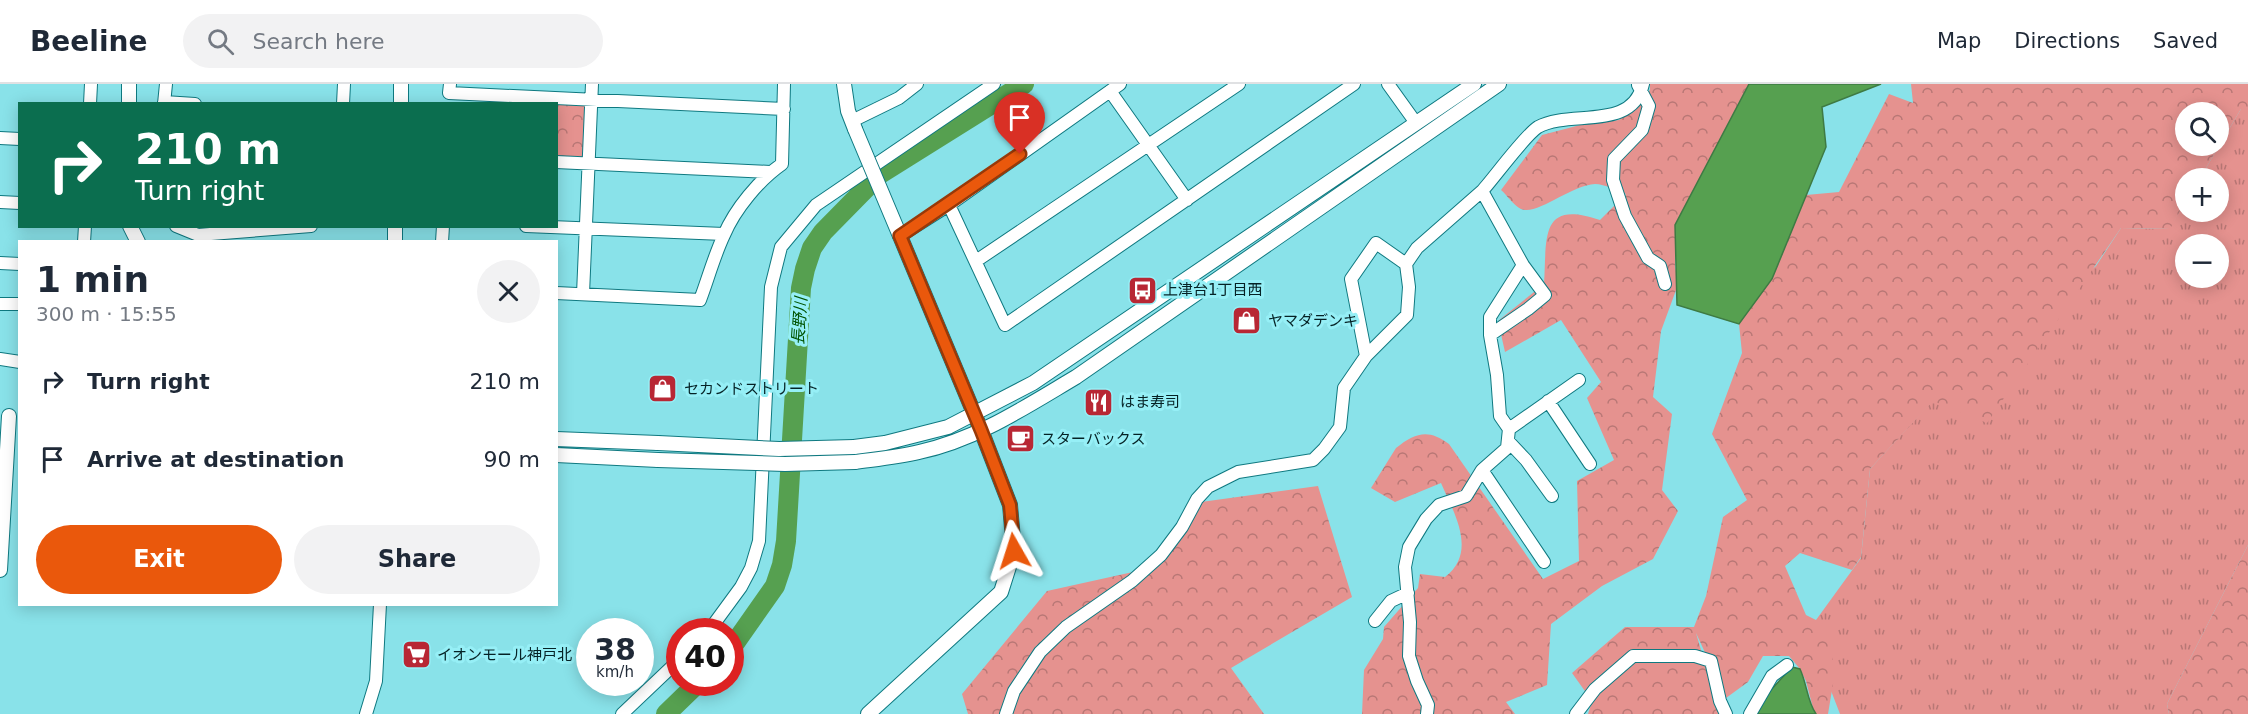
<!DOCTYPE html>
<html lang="en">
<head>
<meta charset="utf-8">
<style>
  :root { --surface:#fff; --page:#f2f2f3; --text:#1f2937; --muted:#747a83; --line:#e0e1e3; --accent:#ea580c }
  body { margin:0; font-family:"DejaVu Sans","Noto Sans JP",sans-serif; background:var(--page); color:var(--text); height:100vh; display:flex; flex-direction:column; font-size:22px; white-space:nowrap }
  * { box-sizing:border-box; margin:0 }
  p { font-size:20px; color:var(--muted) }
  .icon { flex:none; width:33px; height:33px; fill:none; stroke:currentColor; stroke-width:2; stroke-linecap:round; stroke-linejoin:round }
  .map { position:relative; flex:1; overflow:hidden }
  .details { position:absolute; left:18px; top:156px; width:540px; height:366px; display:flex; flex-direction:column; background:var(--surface); border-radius:0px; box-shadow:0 3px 15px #0003 }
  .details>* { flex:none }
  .hud { position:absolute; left:18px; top:18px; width:540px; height:126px; border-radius:0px; box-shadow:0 3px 15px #0003; background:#0b6e4f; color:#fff; overflow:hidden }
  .tools { position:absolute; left:2175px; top:18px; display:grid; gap:12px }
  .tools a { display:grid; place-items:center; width:54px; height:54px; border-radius:50%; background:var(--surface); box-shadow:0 3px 15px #0003; font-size:30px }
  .speed { position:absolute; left:576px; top:534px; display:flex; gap:12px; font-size:30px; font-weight:700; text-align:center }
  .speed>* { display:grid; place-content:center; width:78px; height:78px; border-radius:50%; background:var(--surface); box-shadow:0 3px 15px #0003; line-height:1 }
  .speed small { font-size:15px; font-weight:400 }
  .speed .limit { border:9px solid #d22; background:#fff; color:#111 }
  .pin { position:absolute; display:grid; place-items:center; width:51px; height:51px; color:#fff; margin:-62px -26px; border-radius:50% 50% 50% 0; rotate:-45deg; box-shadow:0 0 6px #0007 }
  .pin .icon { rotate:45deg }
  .me { position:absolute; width:66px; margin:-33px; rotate:354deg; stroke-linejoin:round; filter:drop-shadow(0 0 4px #0008) }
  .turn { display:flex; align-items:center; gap:21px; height:126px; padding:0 18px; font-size:27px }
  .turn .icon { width:78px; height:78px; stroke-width:2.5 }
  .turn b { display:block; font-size:42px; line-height:51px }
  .round { display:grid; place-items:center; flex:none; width:63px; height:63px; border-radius:32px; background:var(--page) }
  .head { display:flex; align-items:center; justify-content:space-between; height:102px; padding:0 18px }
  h1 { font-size:36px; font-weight:800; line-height:45px }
  .primary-button { display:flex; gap:12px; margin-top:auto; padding:12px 18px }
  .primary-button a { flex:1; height:69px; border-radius:36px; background:var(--accent); color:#fff; font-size:24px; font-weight:800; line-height:69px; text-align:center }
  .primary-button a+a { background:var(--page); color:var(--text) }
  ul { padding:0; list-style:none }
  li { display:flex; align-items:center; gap:18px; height:78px; padding:0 18px }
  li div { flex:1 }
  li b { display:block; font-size:22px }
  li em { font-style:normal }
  header { display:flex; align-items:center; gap:36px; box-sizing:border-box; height:84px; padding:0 30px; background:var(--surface); border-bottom:2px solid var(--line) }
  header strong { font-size:28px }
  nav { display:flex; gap:33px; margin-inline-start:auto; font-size:21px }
  .search { width:420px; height:54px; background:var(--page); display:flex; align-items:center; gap:15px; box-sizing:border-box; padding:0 21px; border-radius:33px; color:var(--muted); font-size:22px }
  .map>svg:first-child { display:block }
</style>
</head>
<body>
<header>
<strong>Beeline</strong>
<div class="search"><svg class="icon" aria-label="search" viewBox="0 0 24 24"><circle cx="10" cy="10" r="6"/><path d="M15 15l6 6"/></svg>Search here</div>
<nav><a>Map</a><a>Directions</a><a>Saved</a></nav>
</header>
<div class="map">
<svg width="2248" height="630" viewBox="0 0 2248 630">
  <defs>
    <pattern id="grass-tufts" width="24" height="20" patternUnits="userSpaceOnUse" patternTransform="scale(1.5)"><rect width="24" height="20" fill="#e5928f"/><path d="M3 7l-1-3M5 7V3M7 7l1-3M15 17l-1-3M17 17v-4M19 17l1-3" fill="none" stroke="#b87775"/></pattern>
    <pattern id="forest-crowns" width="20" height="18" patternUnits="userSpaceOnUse" patternTransform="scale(1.5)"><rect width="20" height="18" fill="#e5928f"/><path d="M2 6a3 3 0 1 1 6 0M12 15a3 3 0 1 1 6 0" fill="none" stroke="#b87775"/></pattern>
  </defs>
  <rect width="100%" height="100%" fill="#89e2e9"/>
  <path fill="url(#grass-tufts)" fill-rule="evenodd" d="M2241,25h7v436l-81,159 2,10h-329l-32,-83 53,-73 9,-89 63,-69 163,-134 25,-38 48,1 16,-27 1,10h32v-34h-18zM2186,160h32v34h-32z"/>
  <path fill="url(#forest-crowns)" fill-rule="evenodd" d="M1650,0h99l-74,141v42l4,15 -18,49 -8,66 19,17 -10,76 16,21 -25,48 -51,27 -51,38 -4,61 -41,17 9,12h-153l2,-44 19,-31 1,-12 34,-39 2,-14 25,3c33,-25 9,-64 -4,-94l-46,19 -24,-14 25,-40c20,-16 33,-19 53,-4l94,135 36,-18 -2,-80 37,-21 -27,-62 14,-16 -40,-62 -56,32 -7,-31 46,-37c3,-46 -5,-85 56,-64l26,-26c-9,-3 -21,-10 -31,-10 -24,1 -58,32 -74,25 -8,-4 -14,-14 -20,-19l41,-55 42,-11 35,-4 31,-30z
    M1911,0h337v25h-7l-41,69h-14l-1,24 -15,27 -49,-1 -134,195 -54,-22 -63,68 -9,88 -9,13 -52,-17 -15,13 21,49 24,12 4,51 -6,36h-12l-2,-2 -8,-31 -6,-12 -11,-13h-26l-15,26 -22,16 -30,-65 20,68 7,13h-135l4,-13 -20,-28 53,-46h69l12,-31 17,-79 24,-17 -35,-66 30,-81 -3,-29 33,-45 34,-84 33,-3 50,-98 24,9zM2186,28h32v34h-32z
    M495,15l94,5 -3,56 -29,-1 -1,-55h-61z
    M1318,402l34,111 -121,71 33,46h-296l-6,-20 85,-103 104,-23 50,-66z
    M2248,461v169h-79l-2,-10z"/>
  <path fill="#56a050" stroke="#3e7a43" stroke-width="1.5" d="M1749,0h132l-59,23 4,40 -54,132 -33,45 -62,-19 -2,-80z
    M1792,583l8,2c7,15 7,32 16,45h-60l13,-22z"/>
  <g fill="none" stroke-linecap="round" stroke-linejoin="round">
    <path stroke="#56a050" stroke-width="20" d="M730,566l45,-64 7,-21 4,-24 15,-253 4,-19 7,-21 11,-16 57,-58 144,-90
      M666,630l33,-32"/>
    <defs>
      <path id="minor" d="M450,0l-1,9 335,16
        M1120,0l-171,121 56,120 349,-241
        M1388,0l28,39
        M1638,1l11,21 -7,24 -28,29 -1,21 12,36 23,42 12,8 5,18
        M1110,7l77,109
        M164,18l31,2
        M90,20l1,-20
        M164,20l2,-20
        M343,20l1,-20
        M852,37l47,-23 18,-14
        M0,54l20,1
        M556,78l214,10
        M0,118l20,1
        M176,142l22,9 113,-9
        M526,142l198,8
        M900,152l49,-31
        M84,158l1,-16
        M442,158l1,-16
        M976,177l263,-177
        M0,179l20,1
        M556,209l144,7c8,-21 14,-44 24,-65 11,-26 35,-55 58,-71l2,-80
        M583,210l9,-210
        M0,220h20
        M1490,251l38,-26 17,-14 -22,-30 -41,-74c12,-13 43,-56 56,-64 32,-18 94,5 105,-43
        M1366,272l-15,-77 25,-36 30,21
        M0,275l20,3
        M1548,317l42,63
        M1509,345l70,-49
        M1508,357l18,19 26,36
        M1482,386l62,92
        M1375,537l16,-20 17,-8
        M708,548l33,-45 10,-19 8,-27 12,-254 10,-40 35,-42 178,-121
        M366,630l10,-33 4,-77
        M622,630l58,-55
        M1006,630l8,-23 26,-39 26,-25 66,-46 29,-26 21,-28 15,-28 11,-12 30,-15 75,-12 11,-11 16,-22 4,-39 22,-32 41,-41 2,-28 -3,-23 11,-16 65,-57
        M1427,630l1,-9 -11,-24 -8,-25 1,-34 -5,-55 4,-20 17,-28 13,-14 27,-9 16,-26 25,-22 2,-19 -9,-13 -3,-41 -7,-40v-18l33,-52
        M1576,630l19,-25 38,-33h62l16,5 9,40 6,13
        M1750,630l22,-38 15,-11"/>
      <path id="tertiary" d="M844,0l4,27 7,18
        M129,20v-20
        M401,20v-20
        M130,142l8,16
        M395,158v-16
        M556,355l102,4
        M854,363l31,-4 63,-16 85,-44 441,-299
        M556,371l102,5
        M855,378c22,-3 43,-5 64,-10 57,-12 108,-46 157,-75l423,-293
        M0,486l9,-154
        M868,630l133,-122 13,-41 -4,-46 -29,-75 -81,-194"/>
    </defs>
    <use href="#minor" stroke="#0f7980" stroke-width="14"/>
    <use href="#tertiary" stroke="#0f7980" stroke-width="16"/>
    <use href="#minor" stroke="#fff" stroke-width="12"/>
    <use href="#tertiary" stroke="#fff" stroke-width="14"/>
    <defs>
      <path id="tertiary-bridge" d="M855,45l45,107
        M658,359l121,6 75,-2
        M658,376l127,4 70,-2"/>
    </defs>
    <use href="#tertiary-bridge" stroke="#0f7980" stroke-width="16" stroke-linecap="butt"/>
    <use href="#tertiary-bridge" stroke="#fff" stroke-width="14"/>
  </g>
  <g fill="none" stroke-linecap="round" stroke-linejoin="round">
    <defs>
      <path id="route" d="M1014,467l-4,-46 -29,-75 -81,-194 120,-82"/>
    </defs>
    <use href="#route" stroke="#983908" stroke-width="15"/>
    <use href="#route" stroke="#ea580c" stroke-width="10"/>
  </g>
  <defs>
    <symbol id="bus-square" viewBox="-11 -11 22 22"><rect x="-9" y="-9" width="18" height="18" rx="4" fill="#b82734" stroke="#96eff6"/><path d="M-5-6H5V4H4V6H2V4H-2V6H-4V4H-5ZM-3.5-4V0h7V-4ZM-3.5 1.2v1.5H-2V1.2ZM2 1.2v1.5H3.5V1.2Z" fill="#fff"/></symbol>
    <symbol id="shop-square" viewBox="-11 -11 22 22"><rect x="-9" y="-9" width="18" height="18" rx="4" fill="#b82734" stroke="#96eff6"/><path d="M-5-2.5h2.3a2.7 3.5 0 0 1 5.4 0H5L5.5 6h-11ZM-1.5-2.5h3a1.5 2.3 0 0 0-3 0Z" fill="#fff"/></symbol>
    <symbol id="restaurant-square" viewBox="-11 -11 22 22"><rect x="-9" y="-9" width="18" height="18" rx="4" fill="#b82734" stroke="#96eff6"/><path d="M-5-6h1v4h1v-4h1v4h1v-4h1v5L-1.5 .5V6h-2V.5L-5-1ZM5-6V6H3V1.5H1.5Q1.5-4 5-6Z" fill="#fff"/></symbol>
    <symbol id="cafe-square" viewBox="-11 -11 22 22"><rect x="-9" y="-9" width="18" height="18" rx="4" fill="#b82734" stroke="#96eff6"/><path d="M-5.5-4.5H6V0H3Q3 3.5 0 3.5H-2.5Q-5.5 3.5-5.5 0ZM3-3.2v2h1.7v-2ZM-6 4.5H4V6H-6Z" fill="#fff"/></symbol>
    <symbol id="supermarket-square" viewBox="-11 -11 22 22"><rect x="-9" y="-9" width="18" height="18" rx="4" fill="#b82734" stroke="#96eff6"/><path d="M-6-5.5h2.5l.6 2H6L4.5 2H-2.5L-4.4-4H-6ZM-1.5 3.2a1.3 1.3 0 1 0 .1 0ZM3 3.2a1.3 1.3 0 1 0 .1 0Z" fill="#fff"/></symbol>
  </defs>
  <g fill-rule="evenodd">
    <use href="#bus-square" x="1126" y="190" width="33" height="33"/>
    <use href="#shop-square" x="1230" y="220" width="33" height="33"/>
    <use href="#shop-square" x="646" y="288" width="33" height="33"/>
    <use href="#restaurant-square" x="1082" y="302" width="33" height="33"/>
    <use href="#cafe-square" x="1004" y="338" width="33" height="33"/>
    <use href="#supermarket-square" x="400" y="554" width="33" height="33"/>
  </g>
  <g text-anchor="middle" stroke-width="6" stroke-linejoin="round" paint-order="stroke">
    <g font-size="15" fill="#052225" stroke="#96eff6" text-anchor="start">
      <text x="1163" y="211">上津台1丁目西</text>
      <text x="1268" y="242">ヤマダデンキ</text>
      <text x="684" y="310">セカンドストリート</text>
      <text x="1120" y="323">はま寿司</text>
      <text x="1041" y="360">スターバックス</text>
      <text x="437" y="576">イオンモール神戸北</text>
    </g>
    <g font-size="16" font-style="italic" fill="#005300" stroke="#96eff6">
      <text transform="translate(799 237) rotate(-86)" y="6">長野川</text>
    </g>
  </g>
</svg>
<div class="tools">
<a><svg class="icon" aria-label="search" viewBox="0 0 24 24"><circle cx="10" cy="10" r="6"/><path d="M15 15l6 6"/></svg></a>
<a>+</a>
<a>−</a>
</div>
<div class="speed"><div>38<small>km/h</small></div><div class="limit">40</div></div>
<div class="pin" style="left:1020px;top:70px;background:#d93025"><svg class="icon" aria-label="arrive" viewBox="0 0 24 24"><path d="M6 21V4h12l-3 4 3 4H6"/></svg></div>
<svg class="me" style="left:1014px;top:467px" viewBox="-20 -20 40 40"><path d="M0-17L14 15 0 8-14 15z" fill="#ea580c" stroke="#fff" stroke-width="4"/></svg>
<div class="hud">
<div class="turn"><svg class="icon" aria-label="right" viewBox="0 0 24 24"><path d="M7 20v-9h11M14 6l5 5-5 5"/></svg><div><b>210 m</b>Turn right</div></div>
</div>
<section class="details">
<div class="head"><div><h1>1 min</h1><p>300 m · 15:55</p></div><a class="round"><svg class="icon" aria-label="close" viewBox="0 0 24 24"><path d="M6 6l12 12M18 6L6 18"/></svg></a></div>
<ul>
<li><svg class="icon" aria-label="right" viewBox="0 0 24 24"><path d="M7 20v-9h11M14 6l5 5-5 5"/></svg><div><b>Turn right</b></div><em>210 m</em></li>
<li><svg class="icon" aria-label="arrive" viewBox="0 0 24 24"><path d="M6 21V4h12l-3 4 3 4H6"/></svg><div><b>Arrive at destination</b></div><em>90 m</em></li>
</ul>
<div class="primary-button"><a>Exit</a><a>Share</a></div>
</section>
</div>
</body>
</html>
